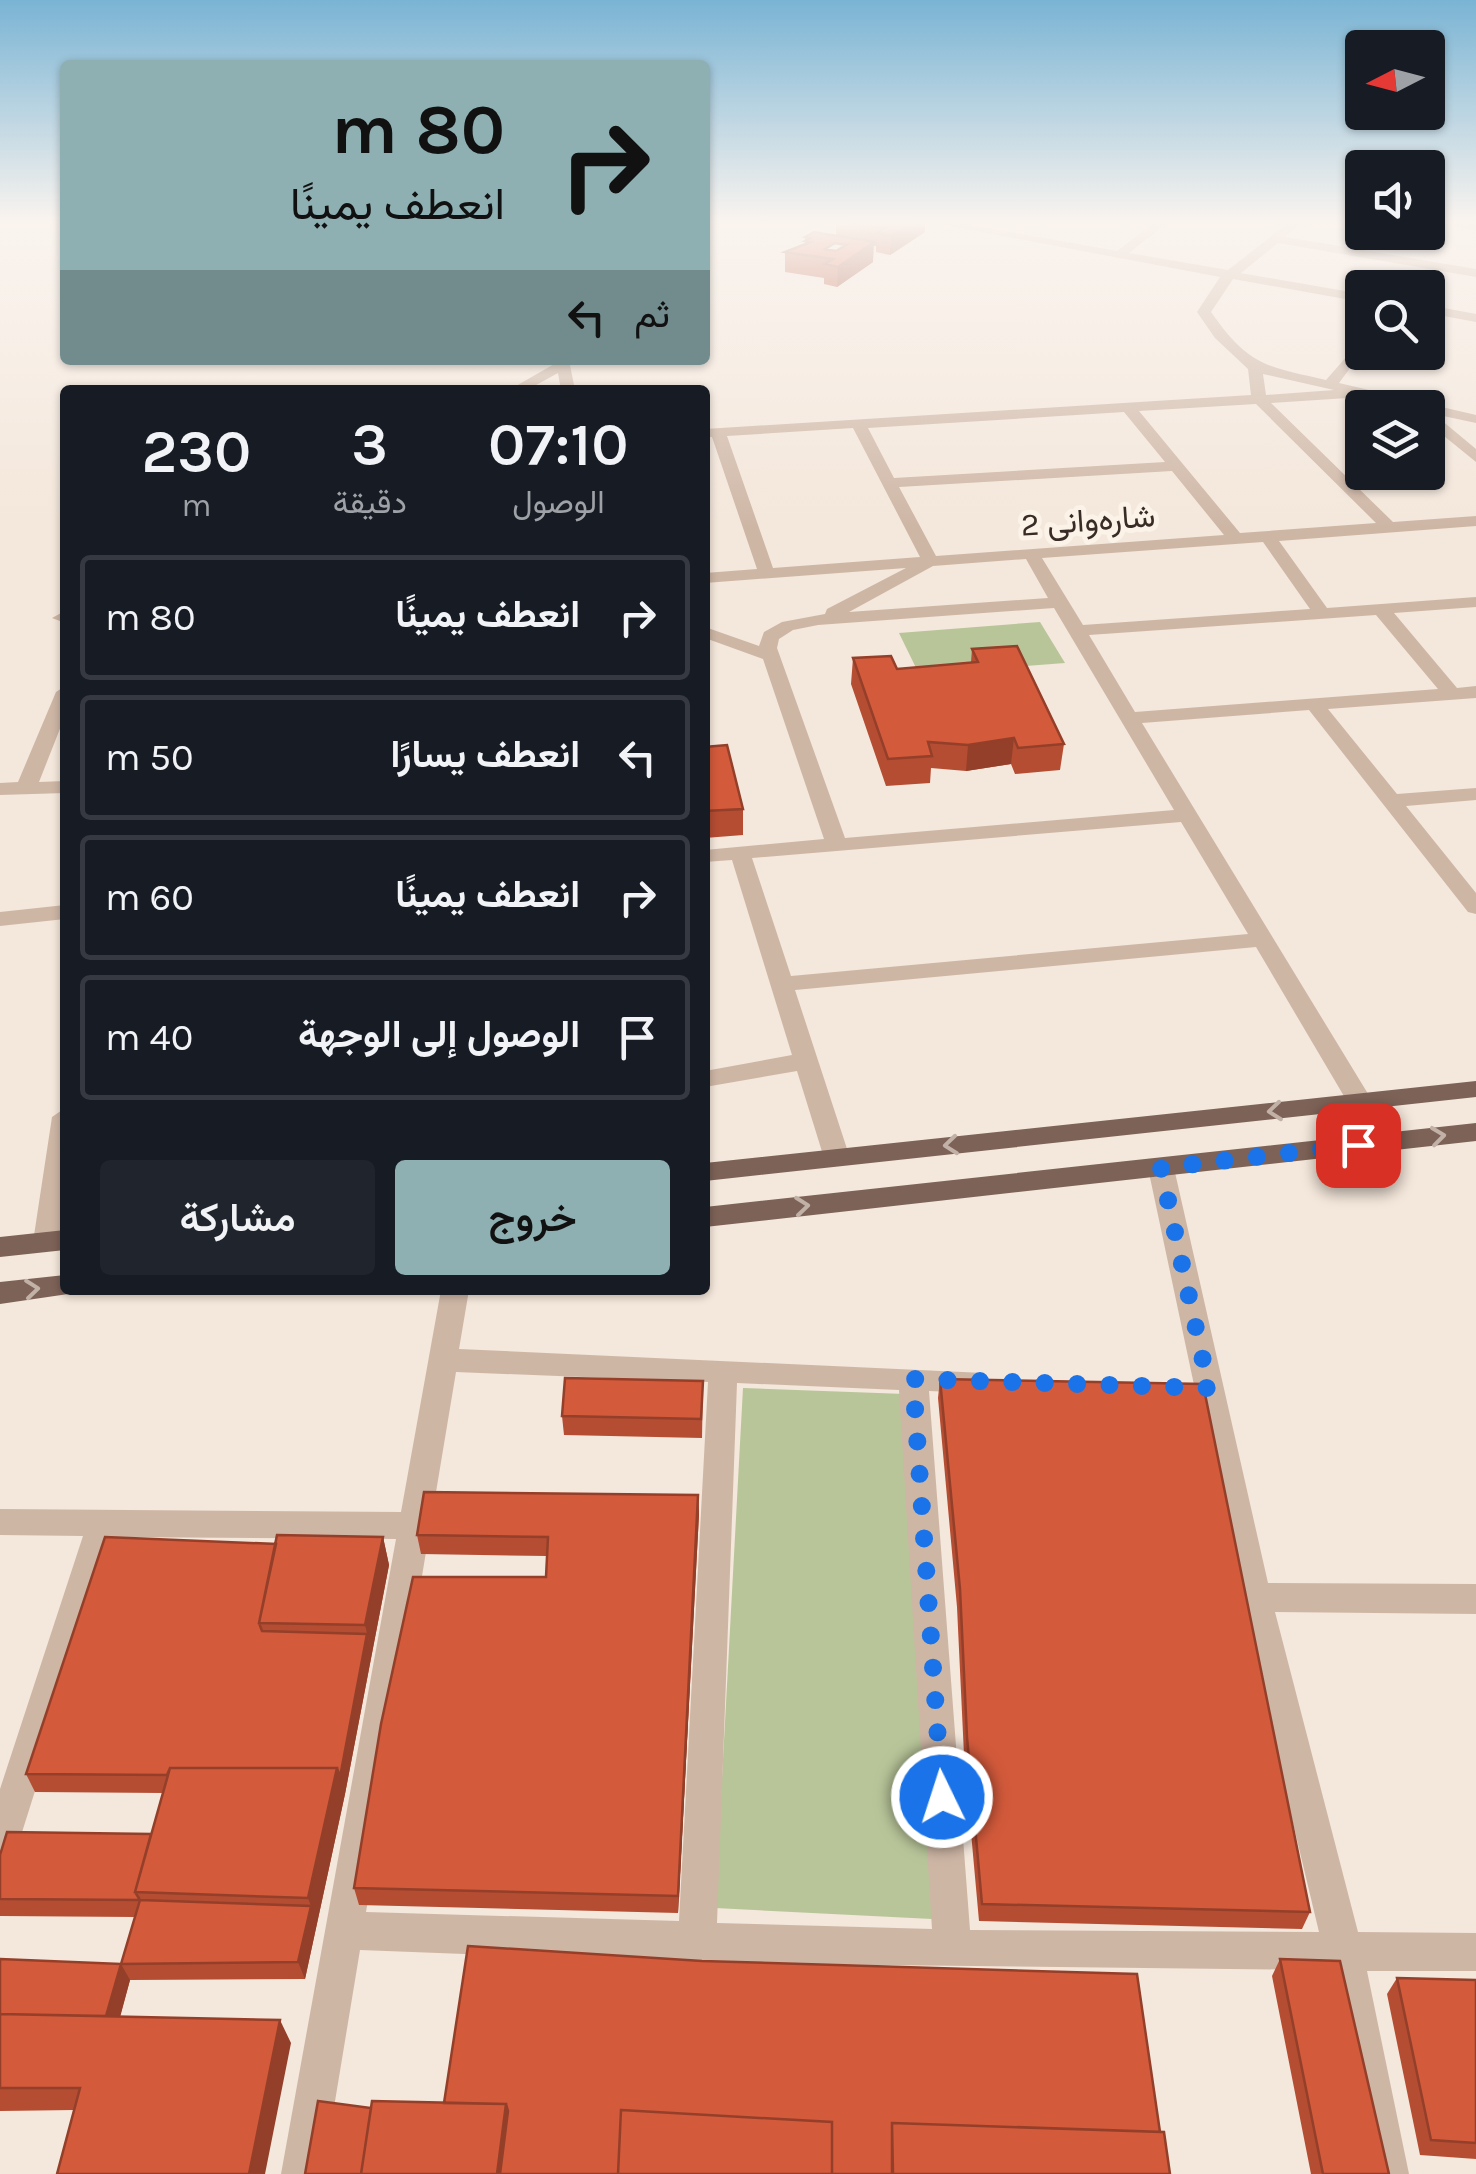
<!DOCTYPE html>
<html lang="ar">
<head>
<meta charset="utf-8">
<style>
  :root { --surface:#171b24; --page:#20242c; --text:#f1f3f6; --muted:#9ea1a6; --line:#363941; --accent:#8fb0b2 }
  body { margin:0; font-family:Karla,Vazirmatn,sans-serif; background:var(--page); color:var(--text); direction:rtl; height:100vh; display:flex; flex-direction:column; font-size:38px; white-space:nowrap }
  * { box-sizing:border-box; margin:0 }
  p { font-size:32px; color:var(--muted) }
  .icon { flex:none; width:55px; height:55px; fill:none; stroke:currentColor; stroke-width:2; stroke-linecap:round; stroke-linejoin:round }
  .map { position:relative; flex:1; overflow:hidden; direction:ltr }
  .sheet { position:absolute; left:60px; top:385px; width:650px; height:910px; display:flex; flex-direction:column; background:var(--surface); border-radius:10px; box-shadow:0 2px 8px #0004; direction:rtl }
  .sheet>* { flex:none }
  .hud { position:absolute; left:60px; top:60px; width:650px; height:305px; border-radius:10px; box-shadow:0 2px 8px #0004; direction:rtl; background:#8fb0b2; color:#111; overflow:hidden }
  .needle { width:65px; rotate:264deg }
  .buttons { position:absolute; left:1345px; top:30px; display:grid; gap:20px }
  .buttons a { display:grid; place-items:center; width:100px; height:100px; border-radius:10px; background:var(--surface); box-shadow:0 2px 8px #0004; font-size:50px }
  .pin { position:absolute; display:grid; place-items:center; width:85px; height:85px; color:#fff; margin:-42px; border-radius:20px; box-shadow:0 5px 15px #0006 }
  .me { position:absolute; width:110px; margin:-55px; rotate:356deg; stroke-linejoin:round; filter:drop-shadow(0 0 8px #0008) }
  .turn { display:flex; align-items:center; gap:35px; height:210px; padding:0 40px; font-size:45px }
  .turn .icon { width:130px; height:130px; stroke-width:2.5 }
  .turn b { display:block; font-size:70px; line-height:85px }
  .then { display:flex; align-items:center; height:95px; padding:0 40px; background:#0003; gap:20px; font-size:38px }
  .eta { display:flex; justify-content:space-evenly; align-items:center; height:170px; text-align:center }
  .eta b { font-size:60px; font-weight:600; line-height:70px }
  .cta { display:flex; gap:20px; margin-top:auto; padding:20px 40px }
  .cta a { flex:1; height:115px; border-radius:10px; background:var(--accent); color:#111; font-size:40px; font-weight:600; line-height:115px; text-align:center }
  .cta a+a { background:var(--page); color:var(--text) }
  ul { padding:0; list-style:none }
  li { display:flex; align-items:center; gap:30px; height:125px; margin:0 20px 15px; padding:0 20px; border:5px solid var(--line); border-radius:10px }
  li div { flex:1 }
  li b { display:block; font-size:38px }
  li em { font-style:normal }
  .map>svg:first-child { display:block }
</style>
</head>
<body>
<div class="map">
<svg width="1476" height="2174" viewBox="0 0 1476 2174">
  <rect width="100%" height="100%" fill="#f4e7db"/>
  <path fill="#b8c599" d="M1040,622l25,41 -146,11 -20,-41z
    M743,1388l162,6 47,526 -237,-12z"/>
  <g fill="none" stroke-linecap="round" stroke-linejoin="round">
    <path fill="#ceb6a5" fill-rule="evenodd" d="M940,224h25l152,27 36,-27h13l-37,29 99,17 59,-46h13l-15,13 191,32v8l-198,-34 -37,30 121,21v8l-129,-23 -22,33c38,54 54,54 115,68l36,-41v13l-23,31 137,32v8l-42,-9 42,35v13l-48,-39v-15h-21l-44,-11 -92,6 122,119 83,-6v10l-197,15 48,67 149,-11v10l-82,6 63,75 19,-2v12l-148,11 69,85 79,-6v12l-70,6 70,87v21l-8,-2 -159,-202 -167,13 231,379 -4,6h-18l-95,-161 -461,43 55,168 -4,6h-18l-4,-6 -27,-87 -92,16v-16l87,-16 -60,-195 -27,2v-12l119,-11 -61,-180 -58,-21v-11l54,19 5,-14 18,-10 43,-8 2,-5 79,-41 -201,15v-10l52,-4 -45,-132h-7v-8l546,-34 -3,-26 -33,-31 -18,-26 23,-35zM1263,374l71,16 -68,5zM1256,404l120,119 -136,10 -101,-122zM1124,412l41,50 -271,16 -26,-50zM853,428l67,129 -147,11 -46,-132zM1172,471l52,64 -288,21 -37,-69zM1263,542l47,67 -227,16 -41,-67zM1026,559l22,39 -199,14 84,-46zM1054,608l120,202 -329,28 -68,-190 2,-9 14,-9 25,-5zM1376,615l62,74 -303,23 -46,-77zM1181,822l67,112 -457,42 -39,-118z
      M1452,224h24v7l-22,-5z
      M1428,305l48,9v8l-48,-9z
      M555,360h14l6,30h-14l-3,-17 -31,17h-18l47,-27z
      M61,613h4v10l-13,-5z
      M65,686v30l-26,66 26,-1v12l-65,2v-12l18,-1 38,-90z
      M65,905v14l-65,7v-14z
      M65,1108c0,37 9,110 -8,141h-20l-4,-7 19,-125z
      M1161,1159l9,2 4,7 94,415 208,1v30l-201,-2 83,320 118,1v38h-109l42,203h-42l-39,-204 -631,-7 -337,-13 -37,224h-42l115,-635 -281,-2 -97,308 -5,13 -13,5v-74l83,-253 -83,-1v-26l401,3 40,-222h28l-10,59 525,24 5,8 -5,8 -10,4 -45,-2 41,539 349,2 -80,-335 -91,-429 4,-7zM456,1372l252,10 -29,539 -313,-9zM737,1383l162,7 33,539 -215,-6z"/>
    <path fill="#7d6257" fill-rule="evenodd" d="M1476,1081v16l-771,84v-18z
      M1476,1123v18l-771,86v-20z
      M65,1230v20l-65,7v-20z
      M65,1275v15h12l-2,3 -75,11v-22z"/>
  </g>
  <path fill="#b54d33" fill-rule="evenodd" d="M836,224h89v8l-35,23 -14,-3v-6h-3v16l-36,25 -13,-3v-6l-39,-6v-20l20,-7v-8l31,-1zM835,243l11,2 -10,6 -11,-2z
    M972,649l92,95 -4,26 -45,4 -4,-10 -45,7 -35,-3 -1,15 -44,3 -35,-102 2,-26 44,11 74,-7z
    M705,747l38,62v26l-38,3z
    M940,1379l370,533 -8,17 -323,-8 -15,-166 -7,-148 -19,-209z
    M703,1381l-1,57 -138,-3 -2,-19z
    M698,1495l1,19 -21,399 -319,-8 -5,-17 192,-311 1,-21 -126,-2 -4,-19z
    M383,1537l6,28 -44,229 -40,185 -175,1 -10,36 171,27 -217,67 -74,1v-152l121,5 14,-47 -135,-1v-61l151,-21 12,-41 -128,-1 -9,-18 250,-230z
    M1280,1959l109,215h-78l-39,-198z
    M1397,1978l79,2v179l-56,-4 -33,-161z"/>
  <path fill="#943f29" d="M909,224h16v8l-35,23 1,-19z
    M874,242l-1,20 -36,25 1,-20z
    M1014,738l-3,26 -45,7 2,-26z
    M698,1495l1,19 -21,399v-17z
    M383,1537l6,28 -17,88 -7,-28z
    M367,1634l5,19 -27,141 -40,185 -7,-17 13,-56 -3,-8z
    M121,1964l9,16 -16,60 -10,-16z
    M280,2020l11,23 -26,131h-16z
    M506,2104l5,22 -6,48h-8z"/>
  <path fill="#d35a3b" stroke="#943f29" stroke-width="2.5" fill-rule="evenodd" d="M853,224h56l-18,12 -14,-3 8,-5z
    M814,232l60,10 -36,25 -13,-3 8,-5 -48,-7 26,-10 -6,-1 5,-3 -5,-1zM835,243l11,2 -10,6 -11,-2z
    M1017,646l47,98 -46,4 -4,-10 -46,7 -40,-3 4,14 -44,3 -35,-101 38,-2 6,13 81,-7 -6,-13z
    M727,745l16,64 -38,2v-15h3l-3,-14v-35z
    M565,1378l138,3 -2,38 -139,-3z
    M940,1379l263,5 107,528 -328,-8 -15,-167 -7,-148z
    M424,1492l274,3 -20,401 -324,-8 27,-164 32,-147h133l2,-40 -131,-2z
    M277,1535l106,2 -18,88 -106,-2z
    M105,1537l171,7 -17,79 3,8 105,3 -27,143 -3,-9h-167l-3,7 -141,-1z
    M170,1768h167l-29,130 -173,-6z
    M7,1832l144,2 -16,58 5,8 -140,-1v-44z
    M140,1900l171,6 -13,56 -177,2 -15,52 -106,-2v-55l121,5z
    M468,1946l234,15 435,13 23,158 -268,-9v51h-60v-52l-211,-12 -3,64h-118l8,-63 -2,-7 -62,-1z
    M1280,1959l60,2 49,213h-66z
    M1397,1978l79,2v163l-45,-3z
    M0,2014l280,6 -31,154h-192l23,-86h-80z
    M318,2101l53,7 -10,66h-56z
    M372,2101l134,3 -9,70h-136z
    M621,2110l211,12v52h-214z
    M892,2123l272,9 6,42h-277z"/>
  <defs><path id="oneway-chevron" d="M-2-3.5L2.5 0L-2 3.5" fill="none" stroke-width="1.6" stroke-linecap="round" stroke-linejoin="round" transform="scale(2.5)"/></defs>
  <g stroke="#c2b1a7">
    <use href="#oneway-chevron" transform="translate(1275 1111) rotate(174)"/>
    <use href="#oneway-chevron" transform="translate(1438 1136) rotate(-7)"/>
    <use href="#oneway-chevron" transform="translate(951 1145) rotate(174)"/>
    <use href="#oneway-chevron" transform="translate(802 1206) rotate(-6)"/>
    <use href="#oneway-chevron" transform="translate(32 1289) rotate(-6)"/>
  </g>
  <linearGradient id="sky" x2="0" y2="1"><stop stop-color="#7ab4d4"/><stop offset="0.42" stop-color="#faf4ef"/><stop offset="1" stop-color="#faf4ef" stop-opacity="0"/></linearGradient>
  <rect width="1476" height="528" fill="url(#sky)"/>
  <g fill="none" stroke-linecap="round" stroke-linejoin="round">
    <path stroke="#1a73e8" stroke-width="18" stroke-dasharray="0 32.4" d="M942,1797l-29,-418 296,9 -48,-220 197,-23"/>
  </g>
  <g text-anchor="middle" stroke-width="10" stroke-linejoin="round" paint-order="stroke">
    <g font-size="32" fill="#392c27" stroke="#fbf2e8">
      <text transform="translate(1088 520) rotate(-4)" y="11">شارەوانی 2</text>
    </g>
  </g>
</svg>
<div class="buttons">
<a><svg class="needle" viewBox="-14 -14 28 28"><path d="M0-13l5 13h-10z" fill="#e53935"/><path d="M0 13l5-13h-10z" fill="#9ea1a6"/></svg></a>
<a><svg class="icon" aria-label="sound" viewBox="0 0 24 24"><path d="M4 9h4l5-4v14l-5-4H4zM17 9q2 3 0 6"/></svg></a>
<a><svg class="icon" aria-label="search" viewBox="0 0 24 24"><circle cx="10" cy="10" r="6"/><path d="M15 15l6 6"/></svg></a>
<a><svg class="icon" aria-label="layers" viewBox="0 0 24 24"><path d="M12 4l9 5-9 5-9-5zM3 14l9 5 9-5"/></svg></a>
</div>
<div class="pin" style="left:1358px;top:1145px;background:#d93025"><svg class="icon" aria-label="arrive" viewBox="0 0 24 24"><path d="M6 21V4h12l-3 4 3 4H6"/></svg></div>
<svg class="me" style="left:942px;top:1797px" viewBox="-20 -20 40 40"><circle r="17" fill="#1a73e8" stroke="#fff" stroke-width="3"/><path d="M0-11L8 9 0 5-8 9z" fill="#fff"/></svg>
<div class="hud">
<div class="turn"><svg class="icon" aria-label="right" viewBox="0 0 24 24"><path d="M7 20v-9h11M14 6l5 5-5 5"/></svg><div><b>80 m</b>انعطف يمينًا</div></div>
<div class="then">ثم<svg class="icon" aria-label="left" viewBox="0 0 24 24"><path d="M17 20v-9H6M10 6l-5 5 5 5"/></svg></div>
</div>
<section class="sheet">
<div class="eta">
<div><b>07:10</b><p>الوصول</p></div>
<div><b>3</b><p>دقيقة</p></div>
<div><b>230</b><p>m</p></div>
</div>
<ul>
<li><svg class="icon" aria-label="right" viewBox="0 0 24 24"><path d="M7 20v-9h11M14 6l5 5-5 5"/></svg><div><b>انعطف يمينًا</b></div><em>80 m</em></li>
<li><svg class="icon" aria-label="left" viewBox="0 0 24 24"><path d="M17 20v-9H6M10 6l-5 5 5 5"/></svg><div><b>انعطف يسارًا</b></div><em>50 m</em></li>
<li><svg class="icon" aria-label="right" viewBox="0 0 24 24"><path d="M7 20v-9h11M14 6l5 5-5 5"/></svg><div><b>انعطف يمينًا</b></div><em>60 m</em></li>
<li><svg class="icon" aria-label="arrive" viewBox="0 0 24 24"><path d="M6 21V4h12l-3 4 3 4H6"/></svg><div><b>الوصول إلى الوجهة</b></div><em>40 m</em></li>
</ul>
<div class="cta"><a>خروج</a><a>مشاركة</a></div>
</section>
</div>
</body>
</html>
